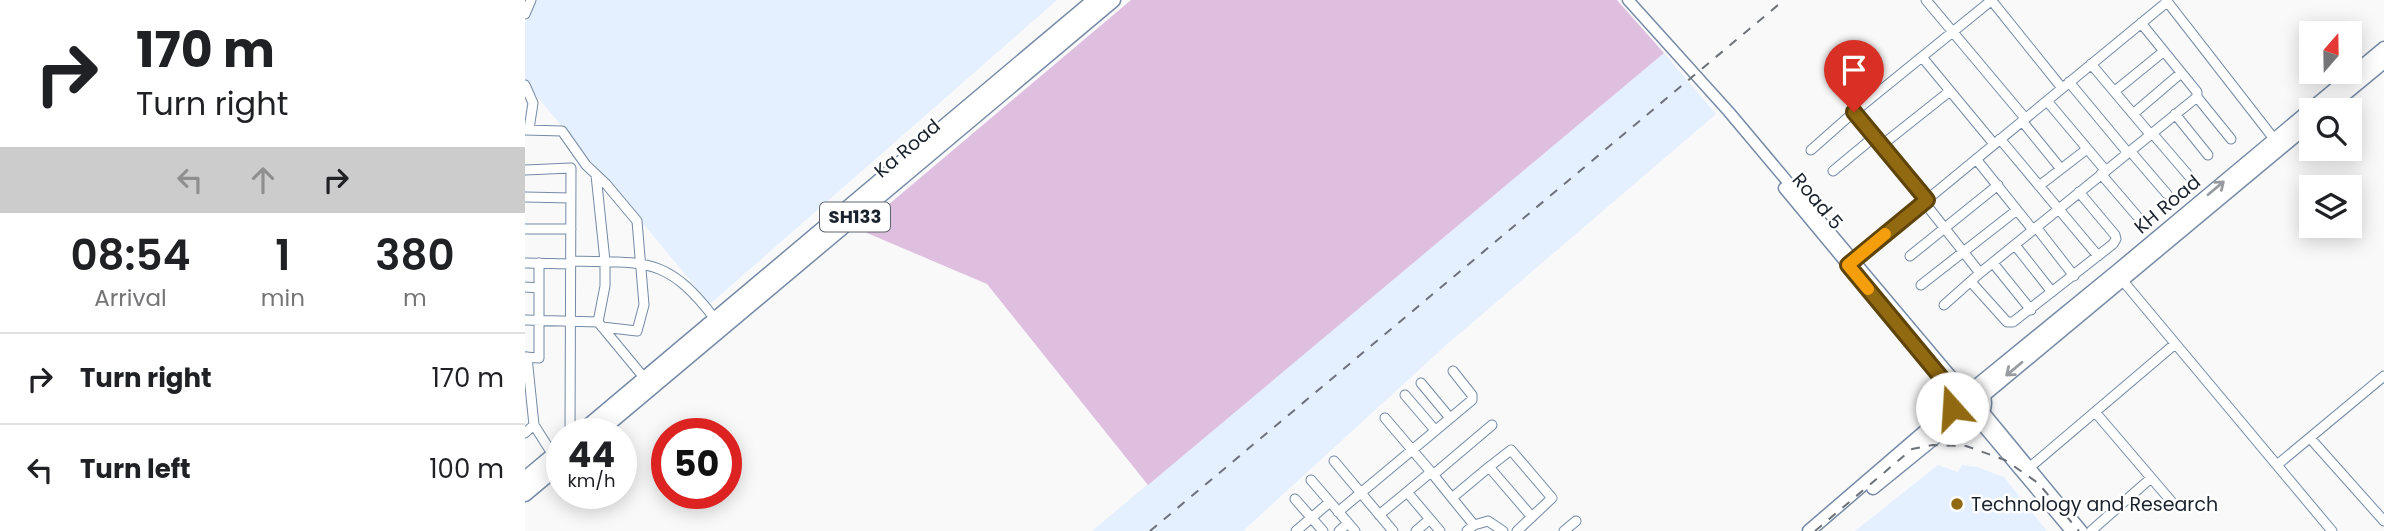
<!DOCTYPE html>
<html lang="en">
<head>
<meta charset="utf-8">
<style>
  :root { --surface:#fff; --page:#f6f6f6; --text:#202124; --muted:#757577; --line:#e0e0e0 }
  body { margin:0; font-family:Poppins,sans-serif; background:var(--page); color:var(--text); height:100vh; display:flex; flex-direction:column; font-size:26px; white-space:nowrap }
  * { box-sizing:border-box; margin:0 }
  p { font-size:23px; color:var(--muted) }
  .icon { flex:none; width:38px; height:38px; fill:none; stroke:currentColor; stroke-width:2; stroke-linecap:round; stroke-linejoin:round }
  .map { position:relative; flex:1; overflow:hidden }
  .drawer { display:flex; flex-direction:column; background:var(--surface); width:525px }
  .drawer>* { flex:none }
  .hud { background:#fff; color:var(--text); overflow:hidden }
  .needle { width:46px; rotate:20deg }
  .controls { position:absolute; left:1774px; top:21px; display:grid; gap:14px }
  .controls a { display:grid; place-items:center; width:63px; height:63px; border-radius:0px; background:var(--surface); box-shadow:0 4px 18px #0003; font-size:35px }
  .speed { position:absolute; left:21px; top:418px; display:flex; gap:14px; font-size:35px; font-weight:700; text-align:center }
  .speed>* { display:grid; place-content:center; width:91px; height:91px; border-radius:50%; background:var(--surface); box-shadow:0 4px 18px #0003; line-height:1 }
  .speed small { font-size:18px; font-weight:400 }
  .speed .limit { border:10px solid #d22; background:#fff; color:#111 }
  .pin { position:absolute; display:grid; place-items:center; width:60px; height:60px; color:#fff; margin:-72px -30px; border-radius:50% 50% 50% 0; rotate:-45deg; box-shadow:0 0 7px #0007 }
  .pin .icon { rotate:45deg }
  .me { position:absolute; width:77px; margin:-38px; rotate:341deg; stroke-linejoin:round; filter:drop-shadow(0 0 5px #0008) }
  .turn { display:flex; align-items:center; gap:24px; height:147px; padding:0 21px; font-size:32px }
  .turn .icon { width:91px; height:91px; stroke-width:2.5 }
  .turn b { display:block; font-size:49px; line-height:60px }
  .lanes { display:flex; align-items:center; height:66px; padding:0 21px; background:#0003; justify-content:center; gap:35px; direction:ltr }
  .lanes .off { opacity:.35 }
  .eta { display:flex; justify-content:space-evenly; align-items:center; height:119px; text-align:center }
  .eta b { font-size:42px; font-weight:600; line-height:49px }
  ul { padding:0; list-style:none }
  li { display:flex; align-items:center; gap:21px; height:91px; padding:0 21px; border-top:2px solid var(--line) }
  li div { flex:1 }
  li b { display:block; font-size:26px }
  li em { font-style:normal }
  main { display:flex; flex:1; min-height:0 }
  .map>svg:first-child { display:block }
</style>
</head>
<body>
<main>
<section class="drawer">
<div class="hud">
<div class="turn"><svg class="icon" aria-label="right" viewBox="0 0 24 24"><path d="M7 20v-9h11M14 6l5 5-5 5"/></svg><div><b>170 m</b>Turn right</div></div>
<div class="lanes"><svg class="icon off" aria-label="left" viewBox="0 0 24 24"><path d="M17 20v-9H6M10 6l-5 5 5 5"/></svg><svg class="icon off" aria-label="ahead" viewBox="0 0 24 24"><path d="M12 20V5M6 11l6-6 6 6"/></svg><svg class="icon" aria-label="right" viewBox="0 0 24 24"><path d="M7 20v-9h11M14 6l5 5-5 5"/></svg></div>
</div>
<div class="eta">
<div><b>08:54</b><p>Arrival</p></div>
<div><b>1</b><p>min</p></div>
<div><b>380</b><p>m</p></div>
</div>
<ul>
<li><svg class="icon" aria-label="right" viewBox="0 0 24 24"><path d="M7 20v-9h11M14 6l5 5-5 5"/></svg><div><b>Turn right</b></div><em>170 m</em></li>
<li><svg class="icon" aria-label="left" viewBox="0 0 24 24"><path d="M17 20v-9H6M10 6l-5 5 5 5"/></svg><div><b>Turn left</b></div><em>100 m</em></li>
</ul>
</section>
<div class="map">
<svg width="1859" height="531" viewBox="0 0 1859 531">
  <rect width="100%" height="100%" fill="#f9f9f9"/>
  <path fill="#e4efff" d="M10,0h522l-347,304 -185,-222v-58z
    M1139,53l52,61 -271,232 -202,185h-151z
    M1413,465l20,7 4,-7 15,2 27,10 43,54h-192z"/>
  <path fill="#dfbfe0" d="M606,0h486l47,53 -516,432 -161,-201 -120,-51 -5,-6z"/>
  <g fill="none" stroke-linecap="round" stroke-linejoin="round">
    <defs>
      <path id="minor" d="M1401,0l99,118
        M1641,0l112,144
        M1467,1l70,87
        M0,14l6,-14
        M1616,23l56,69v5
        M1397,57l72,87
        M1566,64l59,70
        M1544,82l59,71
        M0,85l8,18 -4,26
        M1590,91l48,-39
        M1522,101l59,70
        M1329,112l138,-112
        M1608,114l48,-41
        M1650,114l33,41
        M1497,121l39,48
        M0,130l37,1 24,34 20,19 31,37 7,84 -7,26 -35,-4
        M1627,133l37,43
        M1475,139l98,117
        M1357,145l68,-54
        M1286,150l43,-38 73,88
        M1605,151l37,43
        M0,170l46,-2 -1,266
        M1308,171l41,-34
        M1576,174l36,42
        M71,175l9,86v25l-7,36
        M1514,186l48,-37
        M0,197l46,1
        M1399,202l56,71 53,-43 -57,-71
        M1511,227l38,49
        M0,229h46
        M1508,230l164,-133 34,42
        M1490,245l37,47
        M1385,256l88,-71
        M46,261c75,2 95,-6 144,58
        M0,263l46,1
        M1325,263l317,-261
        M1468,263l38,47
        M1598,281l209,250
        M1446,282l36,40h6l100,-78 3,-5 -1,-4 -36,-43
        M1396,285l96,-75
        M0,287l14,1
        M1419,305l36,-32
        M0,320l73,2 48,58
        M0,357l14,1v-95
        M2,357l7,68 19,30
        M896,383l29,35
        M880,395l30,35
        M1570,412l76,89
        M860,418l46,54
        M0,433l9,-8
        M1785,438l74,83
        M809,461l59,70
        M1752,465l107,-89
        M1504,468l146,-124
        M908,475l59,-50
        M786,480l19,22
        M770,499l28,32
        M813,512l134,-112v-5l-19,-24
        M854,515l28,-23
        M949,525l-22,-27 37,-31
        M771,531l34,-29 25,29
        M814,531l9,-8
        M891,531l14,-12
        M915,531l-33,-39 24,-20 21,26
        M942,531l7,-6 14,-4 15,10
        M992,531l35,-33 -41,-48 -22,17 43,50
        M1039,531l12,-10
        M1566,531l60,-53"/>
      <path id="tertiary" d="M1103,0l101,112 232,276
        M1259,188l170,205
        M1458,411l99,120
        M1451,418l95,113"/>
      <path id="secondary" d="M1801,110l58,-48
        M1426 403a17 17 0 1 1 34 0a17 17 0 1 1-34 0Z
        M1450,387l142,-116 267,-223
        M1458,396l329,-274
        M1348,488l86,-70
        M1284,531l143,-123"/>
      <path id="primary" d="M54,434l516,-434
        M71,434l517,-434
        M0,479l37,-31
        M0,494l37,-31"/>
    </defs>
    <use href="#minor" stroke="#758aa6" stroke-width="11"/>
    <use href="#tertiary" stroke="#758aa6" stroke-width="13"/>
    <use href="#secondary" stroke="#758aa6" stroke-width="15"/>
    <use href="#primary" stroke="#758aa6" stroke-width="17"/>
    <use href="#minor" stroke="#fff" stroke-width="9"/>
    <use href="#tertiary" stroke="#fff" stroke-width="10"/>
    <use href="#secondary" stroke="#fff" stroke-width="12"/>
    <use href="#primary" stroke="#fff" stroke-width="14"/>
    <path stroke="#6d7279" stroke-width="2" stroke-dasharray="9 9" stroke-linecap="butt" d="M625,531l634,-531
      M1290,531l97,-82 21,-4 33,1 39,14 33,23 41,48"/>
  </g>
  <defs><path id="oneway-shaft" d="M-6 0H5M1.5-3L5.5 0L1.5 3" fill="none" stroke-width="1.6" stroke-linecap="round" stroke-linejoin="round" transform="scale(1.75)"/></defs>
  <g stroke="#989ca0">
    <use href="#oneway-shaft" transform="translate(1691 188) rotate(-40)"/>
    <use href="#oneway-shaft" transform="translate(1489 369) rotate(140)"/>
  </g>
  <g fill="none" stroke-linecap="round" stroke-linejoin="round">
    <defs>
      <path id="route" d="M1329,112l73,88 -79,65 106,128 -3,8 1,7"/>
    </defs>
    <use href="#route" stroke="#5e440a" stroke-width="18"/>
    <use href="#route" stroke="#906910" stroke-width="12"/>
    <path stroke="#f59e0b" stroke-width="12" d="M1343,289l-20,-24 37,-31"/>
  </g>
  <circle fill="#906910" stroke="#fff" stroke-width="2.5" cx="1432" cy="504" r="7"/>
  <g text-anchor="middle" stroke-width="5" stroke-linejoin="round" paint-order="stroke">
    <rect fill="#fff" stroke="#5f646c" stroke-width="2" x="295" y="202.5" width="70" height="29" rx="5"/>
    <g font-size="18" font-weight="bold" fill="#1a222d">
      <text x="330" y="223">SH133</text>
    </g>
    <g font-size="19" fill="#1a222d" stroke="#fff">
      <text transform="translate(382 148) rotate(-40)" y="7">Ka Road</text>
      <text transform="translate(1293 201) rotate(50)" y="7">Road 5</text>
      <text transform="translate(1642 204) rotate(-40)" y="7">KH Road</text>
    </g>
    <g font-size="19" fill="#1a222d" stroke="#fff" text-anchor="start">
      <text x="1446" y="511">Technology and Research</text>
    </g>
  </g>
</svg>
<div class="controls">
<a><svg class="needle" viewBox="-14 -14 28 28"><path d="M0-13l5 13h-10z" fill="#e53935"/><path d="M0 13l5-13h-10z" fill="#757577"/></svg></a>
<a><svg class="icon" aria-label="search" viewBox="0 0 24 24"><circle cx="10" cy="10" r="6"/><path d="M15 15l6 6"/></svg></a>
<a><svg class="icon" aria-label="layers" viewBox="0 0 24 24"><path d="M12 4l9 5-9 5-9-5zM3 14l9 5 9-5"/></svg></a>
</div>
<div class="speed"><div>44<small>km/h</small></div><div class="limit">50</div></div>
<div class="pin" style="left:1329px;top:112px;background:#d93025"><svg class="icon" aria-label="arrive" viewBox="0 0 24 24"><path d="M6 21V4h12l-3 4 3 4H6"/></svg></div>
<svg class="me" style="left:1427px;top:408px" viewBox="-20 -20 40 40"><circle r="19" fill="#fff"/><path d="M0-13L10 11 0 6-10 11z" fill="#906910"/></svg>
</div>
</main>
</body>
</html>
